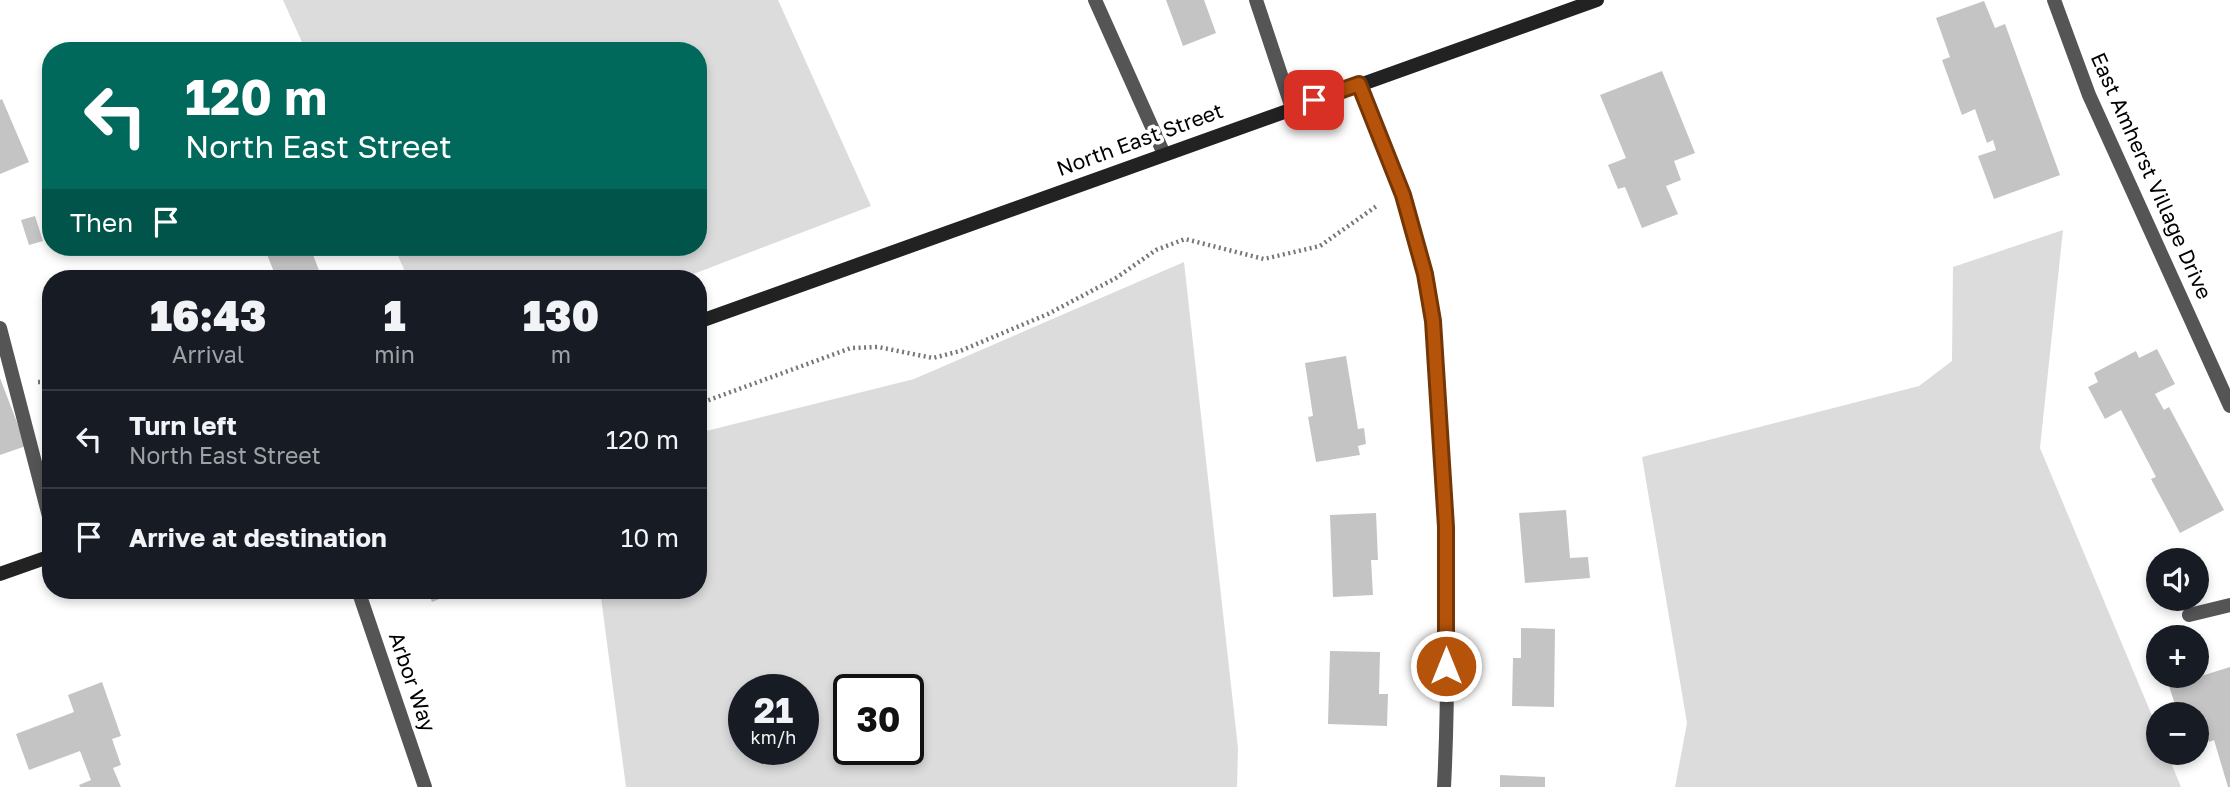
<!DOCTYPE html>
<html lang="en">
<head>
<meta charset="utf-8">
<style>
  :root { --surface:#171b24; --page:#242831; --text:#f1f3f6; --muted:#9ea1a6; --line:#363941 }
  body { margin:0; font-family:"Golos Text",sans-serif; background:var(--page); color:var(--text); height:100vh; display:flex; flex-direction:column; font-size:26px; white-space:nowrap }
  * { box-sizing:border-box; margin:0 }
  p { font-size:23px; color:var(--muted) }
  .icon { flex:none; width:38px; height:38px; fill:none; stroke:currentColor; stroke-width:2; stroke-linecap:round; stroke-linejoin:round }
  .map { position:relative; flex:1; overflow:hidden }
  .panel { position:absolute; left:42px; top:270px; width:665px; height:329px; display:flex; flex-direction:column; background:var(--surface); border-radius:28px; box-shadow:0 4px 10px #0003 }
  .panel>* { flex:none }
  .top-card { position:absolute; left:42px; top:42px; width:665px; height:214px; border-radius:28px; box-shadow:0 4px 10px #0003; background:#00695c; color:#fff; overflow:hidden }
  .controls { position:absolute; left:2146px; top:548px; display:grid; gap:14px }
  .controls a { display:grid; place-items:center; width:63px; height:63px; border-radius:50%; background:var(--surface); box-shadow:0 4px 10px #0003; font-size:35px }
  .speed { position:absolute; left:728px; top:674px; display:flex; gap:14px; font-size:35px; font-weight:700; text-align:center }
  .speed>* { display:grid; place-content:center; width:91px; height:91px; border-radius:50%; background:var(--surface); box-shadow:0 4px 10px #0003; line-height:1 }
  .speed small { font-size:18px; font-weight:400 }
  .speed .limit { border:4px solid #111; border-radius:10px; background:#fff; color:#111 }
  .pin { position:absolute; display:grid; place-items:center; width:60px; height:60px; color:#fff; margin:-30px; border-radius:14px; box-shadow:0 4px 10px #0006 }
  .me { position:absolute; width:77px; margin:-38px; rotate:0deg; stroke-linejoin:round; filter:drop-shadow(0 0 5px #0008) }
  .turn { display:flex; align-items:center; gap:24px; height:147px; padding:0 28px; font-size:32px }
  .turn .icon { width:91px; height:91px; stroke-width:2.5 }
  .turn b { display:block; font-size:49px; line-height:60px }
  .then { display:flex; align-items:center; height:66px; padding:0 28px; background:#0003; gap:14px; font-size:26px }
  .eta { display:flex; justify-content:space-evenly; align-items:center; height:119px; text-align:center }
  .eta b { font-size:42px; font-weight:800; line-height:49px }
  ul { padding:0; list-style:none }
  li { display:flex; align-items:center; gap:21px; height:98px; padding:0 28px; border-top:2px solid var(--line) }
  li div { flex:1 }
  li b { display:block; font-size:26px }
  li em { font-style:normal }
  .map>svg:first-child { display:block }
</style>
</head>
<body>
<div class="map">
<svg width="2230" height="787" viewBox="0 0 2230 787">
  <rect width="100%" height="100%" fill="#fff"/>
  <path fill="#dcdcdc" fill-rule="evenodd" d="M283,0h495l93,206 -188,72h-275l-14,-31h304v-196h-392z
    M2063,230l-23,218 118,282v22l9,1 14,34h-506l12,-64 -45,-266 277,-71 33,-25 1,-94z
    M1184,262l54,486 -1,39h-611l-26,-197h98v-157l216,-54zM744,690h59v59h-59zM849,690h59v59h-59z"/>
  <path fill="#c4c4c4" d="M1166,0h38l12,33 -33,13z
    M1984,1l11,27 10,-4 55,151 -66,24 -16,-43 18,-6 -3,-10 -6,3 -12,-34 -13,6 -20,-55 8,-3 -14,-39z
    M1662,71l33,82 -21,8 7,19 -15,6 12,28 -36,14 -17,-41 -7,2 -10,-24 18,-7 -26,-63z
    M2,99l27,63 -29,12v-74z
    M35,216l8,25 -14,4 -8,-25z
    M264,247h24l1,2 21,-2 12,31h-40l-3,-8 -5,2z
    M2157,349l18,35 -20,10 9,16 5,-3 55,103 -44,23 -29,-54 5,-2 -35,-67 -16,9 -17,-32 10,-5 -4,-9 42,-22 3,7z
    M1346,356l12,73 6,-1 2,16 -8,2 2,9 -44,7 -8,-45 5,-1 -8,-53z
    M0,378l26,68 -26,9z
    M1566,510l4,48 18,-1 2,21 -65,5 -6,-70z
    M1376,513l2,47h-7l2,35 -40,2 -3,-82z
    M427,590h34l-29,12z
    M1521,628l34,1 -1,78 -42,-1 1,-48h8z
    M1330,651l50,1 -1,42h9l-1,32 -59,-2z
    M2230,667v120h-2l-14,-47 -5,2 -6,-20 -7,2v-10h-18l-9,-28z
    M102,682l19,54 -9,3 9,26 -8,3 8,19h-41l-1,-2 12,-5 -11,-29 -51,19 -13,-36 58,-22 -6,-17z
    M1500,775l45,2v10h-45z"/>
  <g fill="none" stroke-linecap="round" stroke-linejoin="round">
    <path stroke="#777" stroke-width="4.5" stroke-dasharray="2 3.5" stroke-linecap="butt" d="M38,382h13
      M698,404l153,-56 27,-1 55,11 27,-7 88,-37 68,-36 40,-28 29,-11 79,20 56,-13 58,-41"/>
    <path stroke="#555" stroke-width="14" d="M1095,0l69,154
      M1256,0l36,108
      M2054,0l35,95 141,311
      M2189,615l41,-10"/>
    <path stroke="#555" stroke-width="14" d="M1359,84c24,62 51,124 66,190 12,51 12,105 15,158 7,118 10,237 4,355
      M0,328l51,196
      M358,590l67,197"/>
    <path stroke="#222" stroke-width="14" d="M698,322l899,-322
      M0,574l51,-18"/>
  </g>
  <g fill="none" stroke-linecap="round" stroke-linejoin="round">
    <defs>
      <path id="route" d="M1314,100l45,-16 44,111 22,79 8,47 13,206v139"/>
    </defs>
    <use href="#route" stroke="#753606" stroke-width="18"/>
    <use href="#route" stroke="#b45309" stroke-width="12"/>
  </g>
  <g text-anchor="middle" stroke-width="7" stroke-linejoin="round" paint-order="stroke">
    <g font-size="21" fill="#000" stroke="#fff">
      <text transform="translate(1140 140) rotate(-20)" y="7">North East Street</text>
      <text transform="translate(2151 176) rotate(66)" y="7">East Amherst Village Drive</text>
      <text transform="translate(412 682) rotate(71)" y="7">Arbor Way</text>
    </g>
  </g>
</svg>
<div class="controls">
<a><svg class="icon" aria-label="sound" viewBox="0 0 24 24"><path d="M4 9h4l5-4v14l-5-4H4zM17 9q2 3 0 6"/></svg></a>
<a>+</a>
<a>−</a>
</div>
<div class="speed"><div>21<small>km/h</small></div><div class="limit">30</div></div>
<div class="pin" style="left:1314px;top:100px;background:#d93025"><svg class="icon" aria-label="arrive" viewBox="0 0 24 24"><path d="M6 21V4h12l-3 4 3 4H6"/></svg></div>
<svg class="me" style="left:1446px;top:666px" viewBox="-20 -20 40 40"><circle r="17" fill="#b45309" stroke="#fff" stroke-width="3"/><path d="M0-11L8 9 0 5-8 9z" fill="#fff"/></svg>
<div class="top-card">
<div class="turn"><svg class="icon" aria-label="left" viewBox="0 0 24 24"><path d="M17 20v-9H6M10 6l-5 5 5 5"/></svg><div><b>120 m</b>North East Street</div></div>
<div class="then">Then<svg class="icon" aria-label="arrive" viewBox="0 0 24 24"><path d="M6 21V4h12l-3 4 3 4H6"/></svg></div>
</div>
<section class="panel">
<div class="eta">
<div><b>16:43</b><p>Arrival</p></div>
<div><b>1</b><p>min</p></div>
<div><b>130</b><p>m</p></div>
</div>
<ul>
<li><svg class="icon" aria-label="left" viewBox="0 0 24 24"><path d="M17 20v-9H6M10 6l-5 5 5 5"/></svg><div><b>Turn left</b><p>North East Street</p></div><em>120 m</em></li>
<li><svg class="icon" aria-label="arrive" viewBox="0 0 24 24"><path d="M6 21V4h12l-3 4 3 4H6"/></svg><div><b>Arrive at destination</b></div><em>10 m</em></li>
</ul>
</section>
</div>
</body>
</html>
